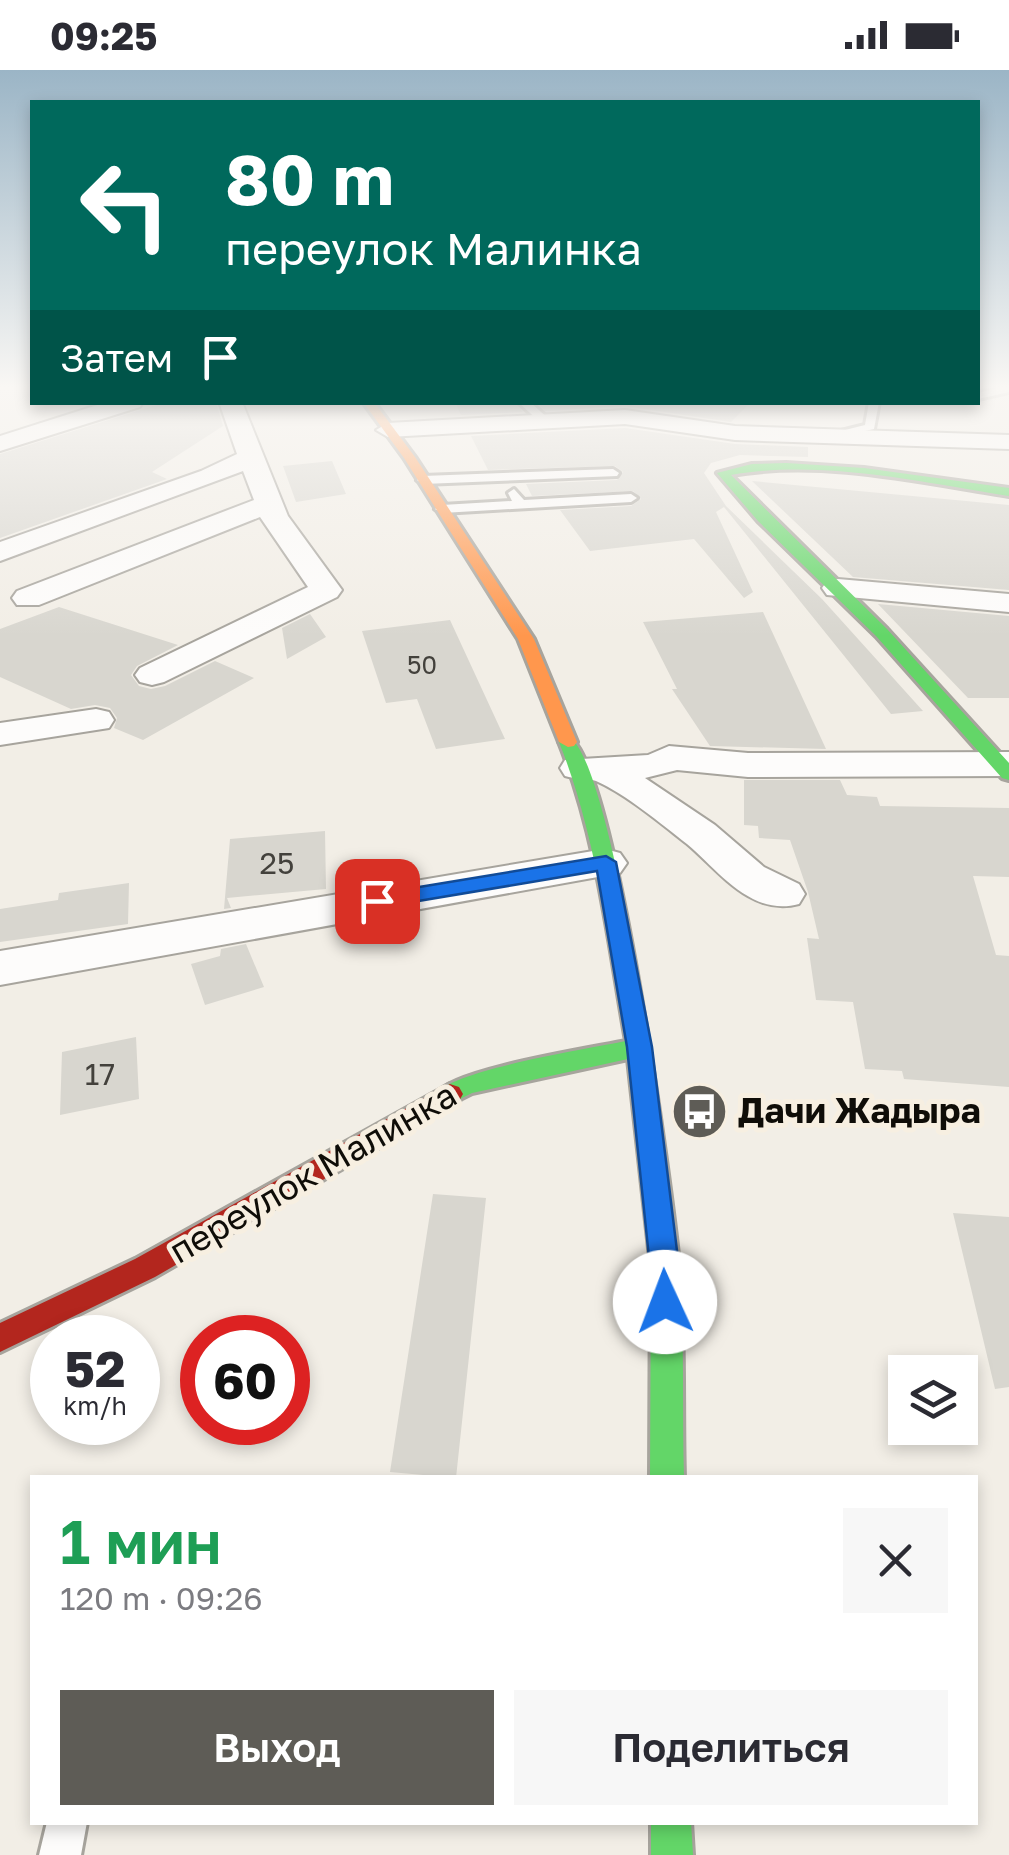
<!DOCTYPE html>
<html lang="ru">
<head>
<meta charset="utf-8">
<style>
  :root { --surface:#fff; --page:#f7f7f7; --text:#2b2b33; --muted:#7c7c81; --accent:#5e5c56 }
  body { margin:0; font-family:"Golos Text",sans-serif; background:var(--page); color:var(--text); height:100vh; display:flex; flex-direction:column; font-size:38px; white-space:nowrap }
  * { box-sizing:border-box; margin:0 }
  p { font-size:32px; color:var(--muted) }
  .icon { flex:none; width:55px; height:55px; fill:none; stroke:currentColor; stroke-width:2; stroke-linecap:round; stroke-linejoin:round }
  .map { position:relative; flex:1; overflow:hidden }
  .side { position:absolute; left:30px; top:1405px; width:948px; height:350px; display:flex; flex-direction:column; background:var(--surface); border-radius:0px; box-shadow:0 5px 15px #0003 }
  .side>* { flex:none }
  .top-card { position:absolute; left:30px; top:30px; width:950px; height:305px; border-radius:0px; box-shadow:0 5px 15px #0003; background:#00695c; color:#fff; overflow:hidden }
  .buttons { position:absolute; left:888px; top:1285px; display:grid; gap:20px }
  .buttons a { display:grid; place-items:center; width:90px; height:90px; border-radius:0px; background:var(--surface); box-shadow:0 5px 15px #0003; font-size:50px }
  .speed { position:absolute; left:30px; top:1245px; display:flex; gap:20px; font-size:50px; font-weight:700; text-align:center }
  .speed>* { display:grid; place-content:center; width:130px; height:130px; border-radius:50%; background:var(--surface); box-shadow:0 5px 15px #0003; line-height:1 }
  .speed small { font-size:25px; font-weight:400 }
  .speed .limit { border:15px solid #d22; background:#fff; color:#111 }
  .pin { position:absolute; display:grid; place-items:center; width:85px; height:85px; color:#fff; margin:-42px; border-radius:20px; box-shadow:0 5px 15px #0006 }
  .me { position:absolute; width:110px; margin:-55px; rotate:358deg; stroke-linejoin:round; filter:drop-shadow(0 0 8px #0008) }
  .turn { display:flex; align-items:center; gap:35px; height:210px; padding:0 30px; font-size:45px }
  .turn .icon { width:130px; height:130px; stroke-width:2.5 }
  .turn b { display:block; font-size:70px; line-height:85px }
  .then { display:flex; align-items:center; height:95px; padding:0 30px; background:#0003; gap:20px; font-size:38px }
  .round { display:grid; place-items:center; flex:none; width:105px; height:105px; border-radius:0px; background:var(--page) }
  .head { display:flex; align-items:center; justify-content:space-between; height:170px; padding:0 30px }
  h1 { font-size:60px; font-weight:600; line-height:75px; color:#1e9e55 }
  .action { display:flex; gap:20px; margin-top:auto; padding:20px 30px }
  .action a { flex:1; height:115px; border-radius:0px; background:var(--accent); color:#fff; font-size:40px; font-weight:600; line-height:115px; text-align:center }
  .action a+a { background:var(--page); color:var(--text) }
  .status { display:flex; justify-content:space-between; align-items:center; height:70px; padding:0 50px; background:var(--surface); direction:ltr }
  .status svg { height:28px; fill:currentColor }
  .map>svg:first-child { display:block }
</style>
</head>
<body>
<div class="status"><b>09:25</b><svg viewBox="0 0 49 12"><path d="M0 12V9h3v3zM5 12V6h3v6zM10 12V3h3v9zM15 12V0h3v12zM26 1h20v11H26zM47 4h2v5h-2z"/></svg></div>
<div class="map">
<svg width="1009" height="1785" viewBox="0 0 1009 1785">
  <rect width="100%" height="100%" fill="#f2eee6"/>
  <path fill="#d8d6cf" d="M166,332h50l7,24 -71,46 15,7 -167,59v-84z
    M455,332h59l9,10 -62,3z
    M536,332h215l-20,20 -106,-16 -80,5z
    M625,358l110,16 73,3v10l-68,-2 -29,8 -7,10 22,33 96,93 101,112 -32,3 -167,-207 -8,5 37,80 -9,6 -50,-59 -104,12 -30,-41 71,-4 10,-7 -8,-8 -101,5 -6,-12 91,-4 6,-8 -8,-6 -127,4 -17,-34z
    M332,391l14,33 -50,8 -13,-36z
    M752,411l257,24v85l-156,-13z
    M878,534l131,12v82h-41z
    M59,537l119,38 -41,21 -6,9 8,11 12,3 14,-3 50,-25 39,17 -111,62 -29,-12 3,-10 -7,-10 -15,-3 -24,4 -71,-32v-48z
    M763,542l63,137 -116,-3 -38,-57h5l-34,-67z
    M310,544l16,23 -39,22 -5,-31z
    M450,550l55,119 -69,10 -19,-50 -31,4 -24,-72z
    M744,710h96l7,15 30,2 3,9 129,2v69l-36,-1 23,79 13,1v131l-105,-8 -2,-8 -37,-2 -12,-67 -37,-2 -9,-62 12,1 -11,-47 -18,-52 -31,-2 -1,-12 -14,-1z
    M325,761l1,58 -99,9 4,10 -7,1 6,-70z
    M129,813l-1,41 -128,18v-33l58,-9 1,-7z
    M246,874l18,43 -59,18 -14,-41 29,-8 1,-7z
    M136,967l3,62 -79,16 2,-63z
    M433,1124l53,4 -30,280 -66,-6z
    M953,1143l56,4v170l-14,2z"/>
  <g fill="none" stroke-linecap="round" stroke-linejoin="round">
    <defs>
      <path id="lane" d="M1005,316h4v6l-31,7v-6z
        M518,332h12l21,19 -10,2z
        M869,332h10l-5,27 -49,10v-4l40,-10z
        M613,399l6,4 -2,3 -194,8 -6,-4 6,-4z
        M514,419l10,11 107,-6 6,4 -6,4 -189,11 -7,-4 7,-4 70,-4 -4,-8z
        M47,1752h40l-6,33h-42z"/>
      <path id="street" d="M107,332h36l-3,5 -140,44v-15z
        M219,332h23l46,114 54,74 -5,7 -173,85 -12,3 -12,-3 -5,-7 5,-7 168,-81 -48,-70 -221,88h-22l-5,-7 5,-7 237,-91 -11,-29 -243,90v-19l201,-71 36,-17z
        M625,340l110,16 274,9v14l-274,-9 -110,-16 -237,13 -12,-7 12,-7z
        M838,509l171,15v18l-182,-17 -5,-7 5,-7z
        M96,639l13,3 5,8 -5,8 -109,17v-22z
        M669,676l79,7 261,-1v24l-261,1 -71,-7 -32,8 70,47 49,42 35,17 6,10 -6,10c-48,13 -80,-33 -112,-60 -27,-21 -60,-49 -91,-63 -9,-3 -21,-2 -31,-5l-5,-8 5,-8 83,-5z
        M605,779l15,4 7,10 -7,10 -620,112v-34z"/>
      <path id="fast" d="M786,393l78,5 145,20v8c-90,-14 -187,-37 -278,-21l156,154 122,134v17l-7,-2 -126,-142 -118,-115 -41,-48 35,-9z
        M568,667c46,16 105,462 111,528 6,70 3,142 5,213h-34l1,-211 -23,-208 -156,34 -22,11 -9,-3 -4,-7c13,-24 156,-46 189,-53 -18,-101 -29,-204 -67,-299z
        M651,1752h40l2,33h-42z"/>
      <path id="slow" d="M363,332h11l41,55 119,182 43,103 -3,4 -6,1 -9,-5 -41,-103 -114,-181z"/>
      <path id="jam" d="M450,1014l9,3 4,7 -4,7 -304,176 -155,75v-29l135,-64z"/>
    </defs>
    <use href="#lane" stroke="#a7a49d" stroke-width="6"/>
    <use href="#street" stroke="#a7a49d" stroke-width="4"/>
    <use href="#fast" stroke="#a7a49d" stroke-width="6"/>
    <use href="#slow" stroke="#a7a49d" stroke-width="6"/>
    <use href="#jam" stroke="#a7a49d" stroke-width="6"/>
    <use href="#lane" fill="#fdfcfb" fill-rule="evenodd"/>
    <use href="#street" fill="#fdfcfb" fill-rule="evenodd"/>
    <use href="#fast" fill="#63d668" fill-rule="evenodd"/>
    <use href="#slow" fill="#ff974d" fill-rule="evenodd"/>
    <use href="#jam" fill="#b3261e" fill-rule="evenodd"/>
  </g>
  <linearGradient id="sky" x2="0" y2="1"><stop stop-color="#9bb5c6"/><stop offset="0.56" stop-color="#f9f7f4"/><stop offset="1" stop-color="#f9f7f4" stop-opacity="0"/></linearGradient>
  <rect width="1009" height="566" fill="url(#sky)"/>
  <path fill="#1a73e8" stroke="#114b97" stroke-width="2.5" d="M606,786l10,6 36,185 27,220 1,35 -4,10 -11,4 -11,-4 -4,-10v-35l-23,-220 -30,-176 -220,37 -11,-7 11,-7z"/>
  <defs>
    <symbol id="bus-disc" viewBox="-11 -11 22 22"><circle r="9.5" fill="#5e5c56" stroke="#f7efe1"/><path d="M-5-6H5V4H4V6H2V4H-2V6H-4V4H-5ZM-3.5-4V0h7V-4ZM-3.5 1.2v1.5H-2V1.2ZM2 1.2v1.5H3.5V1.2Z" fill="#fff"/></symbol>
  </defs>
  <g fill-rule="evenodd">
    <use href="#bus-disc" x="668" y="1010" width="63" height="63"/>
  </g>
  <g text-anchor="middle" stroke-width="10" stroke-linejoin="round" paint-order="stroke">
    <g font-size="25" fill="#43413c">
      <text x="422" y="604">50</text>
    </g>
    <g font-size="30" fill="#43413c">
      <text x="277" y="804">25</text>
      <text x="100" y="1015">17</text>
    </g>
    <g font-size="35" font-weight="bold" fill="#0f0d08" stroke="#f7efe1" text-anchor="start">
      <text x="738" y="1053">Дачи Жадыра</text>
    </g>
    <g font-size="35" fill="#0f0d08" stroke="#f7efe1">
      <text transform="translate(313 1103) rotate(-30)" y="12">переулок Малинка</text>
    </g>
  </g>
</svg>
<div class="buttons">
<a><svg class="icon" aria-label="layers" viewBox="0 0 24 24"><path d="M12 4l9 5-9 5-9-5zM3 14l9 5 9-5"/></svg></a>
</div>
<div class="speed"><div>52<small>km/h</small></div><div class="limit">60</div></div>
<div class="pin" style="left:377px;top:831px;background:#d93025"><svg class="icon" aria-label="arrive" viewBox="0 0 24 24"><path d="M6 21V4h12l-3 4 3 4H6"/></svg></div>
<svg class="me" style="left:665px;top:1232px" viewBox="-20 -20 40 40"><circle r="19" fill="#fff"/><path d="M0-13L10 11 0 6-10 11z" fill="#1a73e8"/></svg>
<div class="top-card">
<div class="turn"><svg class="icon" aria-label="left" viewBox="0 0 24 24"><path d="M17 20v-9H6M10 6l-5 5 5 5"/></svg><div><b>80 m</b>переулок Малинка</div></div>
<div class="then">Затем<svg class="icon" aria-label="arrive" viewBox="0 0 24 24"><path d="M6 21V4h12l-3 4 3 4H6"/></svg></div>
</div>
<section class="side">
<div class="head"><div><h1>1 мин</h1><p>120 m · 09:26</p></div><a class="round"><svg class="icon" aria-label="close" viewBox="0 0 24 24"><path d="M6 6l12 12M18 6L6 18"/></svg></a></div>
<div class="action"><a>Выход</a><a>Поделиться</a></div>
</section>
</div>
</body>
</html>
